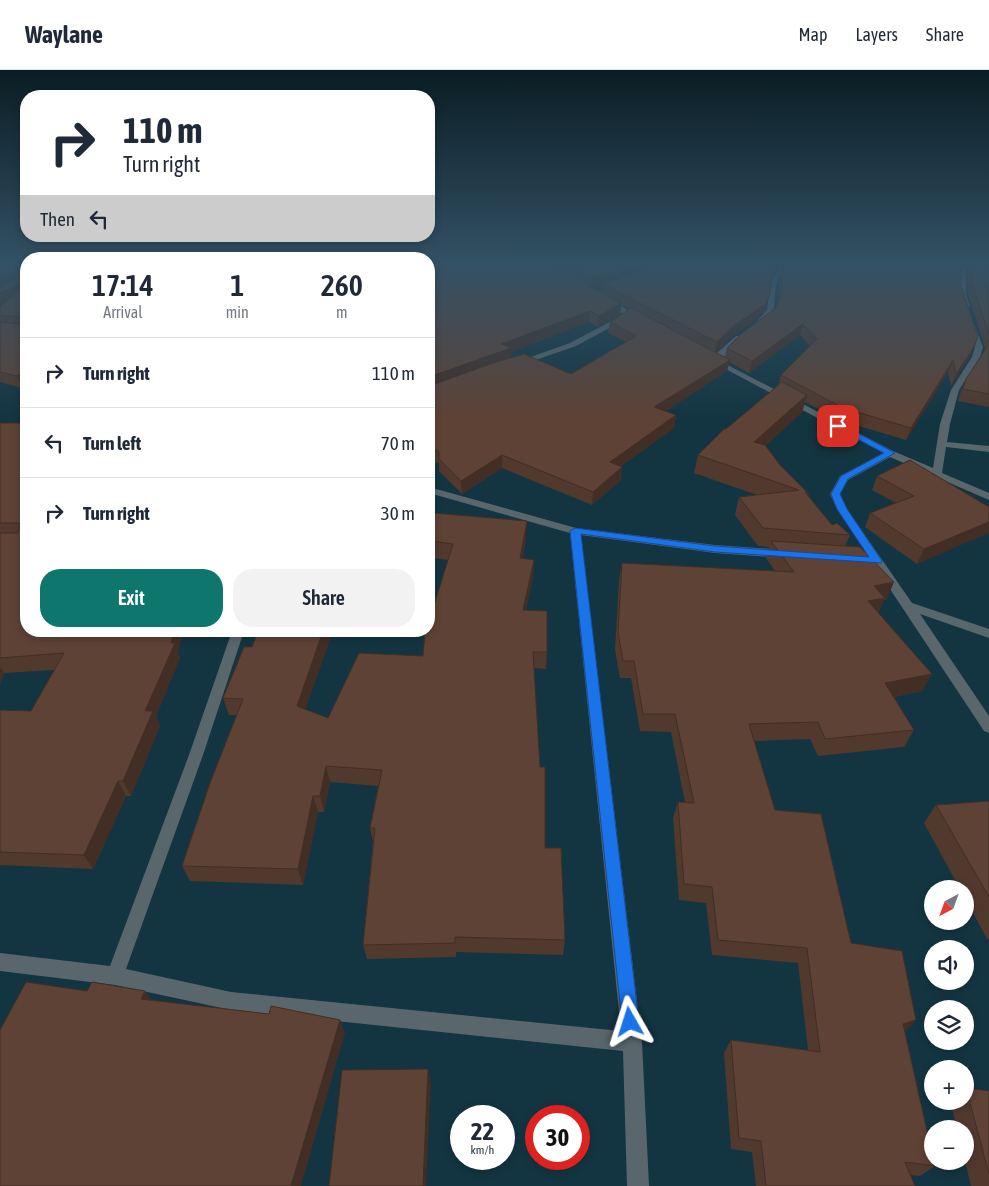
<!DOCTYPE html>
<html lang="en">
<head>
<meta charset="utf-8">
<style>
  :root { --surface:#fff; --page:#f2f2f3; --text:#1f2937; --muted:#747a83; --line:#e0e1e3; --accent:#0f766e }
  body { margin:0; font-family:"Asap Condensed",sans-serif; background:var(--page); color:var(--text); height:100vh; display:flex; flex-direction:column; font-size:19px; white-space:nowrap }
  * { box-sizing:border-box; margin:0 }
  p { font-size:16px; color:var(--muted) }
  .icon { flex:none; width:28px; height:28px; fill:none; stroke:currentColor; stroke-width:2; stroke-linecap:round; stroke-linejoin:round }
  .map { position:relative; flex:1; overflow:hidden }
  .details { position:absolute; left:20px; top:182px; width:415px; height:385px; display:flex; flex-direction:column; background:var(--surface); border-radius:20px; box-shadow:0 2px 8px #0003 }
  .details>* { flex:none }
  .top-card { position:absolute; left:20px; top:20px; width:415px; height:152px; border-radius:20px; box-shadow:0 2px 8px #0003; background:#fff; color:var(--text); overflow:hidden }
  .needle { width:32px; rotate:221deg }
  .tools { position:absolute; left:924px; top:810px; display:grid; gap:10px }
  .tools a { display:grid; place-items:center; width:50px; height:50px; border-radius:50%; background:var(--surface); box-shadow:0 2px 8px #0003; font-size:25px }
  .speed { position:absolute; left:450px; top:1035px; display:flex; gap:10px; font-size:25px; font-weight:700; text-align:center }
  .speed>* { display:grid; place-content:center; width:65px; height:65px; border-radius:50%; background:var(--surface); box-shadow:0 2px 8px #0003; line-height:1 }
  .speed small { font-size:12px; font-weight:400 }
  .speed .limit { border:8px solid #d22; background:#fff; color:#111 }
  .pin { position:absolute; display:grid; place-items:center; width:42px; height:42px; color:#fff; margin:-21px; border-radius:10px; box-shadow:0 2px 8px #0006 }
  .me { position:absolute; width:55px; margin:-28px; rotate:354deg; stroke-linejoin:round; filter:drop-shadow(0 0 4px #0008) }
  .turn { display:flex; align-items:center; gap:18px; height:105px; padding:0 20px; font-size:22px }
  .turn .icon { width:65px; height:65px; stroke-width:2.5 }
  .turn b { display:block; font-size:35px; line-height:42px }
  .then { display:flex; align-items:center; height:48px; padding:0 20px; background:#0003; gap:10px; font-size:19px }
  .eta { display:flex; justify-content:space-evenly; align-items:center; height:85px; text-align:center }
  .eta b { font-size:30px; font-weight:600; line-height:35px }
  .cta { display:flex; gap:10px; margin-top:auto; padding:10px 20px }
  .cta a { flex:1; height:58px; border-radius:20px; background:var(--accent); color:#fff; font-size:20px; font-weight:600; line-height:58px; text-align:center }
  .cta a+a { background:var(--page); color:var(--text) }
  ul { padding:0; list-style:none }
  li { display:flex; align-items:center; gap:15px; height:70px; padding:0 20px; border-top:1px solid var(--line) }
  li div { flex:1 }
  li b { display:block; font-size:19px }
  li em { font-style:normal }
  header { display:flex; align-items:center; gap:30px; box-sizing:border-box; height:70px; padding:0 25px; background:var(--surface); border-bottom:1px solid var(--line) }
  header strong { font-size:24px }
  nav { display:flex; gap:28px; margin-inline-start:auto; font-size:18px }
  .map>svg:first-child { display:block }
</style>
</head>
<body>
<header>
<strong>Waylane</strong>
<nav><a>Map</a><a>Layers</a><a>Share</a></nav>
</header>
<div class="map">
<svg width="989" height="1116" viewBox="0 0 989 1116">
  <rect width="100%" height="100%" fill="#133541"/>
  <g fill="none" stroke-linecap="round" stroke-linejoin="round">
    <path fill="#59676d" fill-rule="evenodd" d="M782,194h6c-3,6 -9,11 -11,17 -5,20 3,29 -15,45h-6l-1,-2 12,-15 4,-28z
      M957,194h6l3,7v23l4,13 -4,2 -4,-2 -4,-13 2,-23z
      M603,229h6l36,21 -7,2 -35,-19z
      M621,246l7,2 -52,28 -55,19 -7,-2 56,-20z
      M968,254l7,2 8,21 -3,10 -21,33 -9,34 -3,18 42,4v6l-43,-5 -4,26 47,20v7l-99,-43 -42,23 -8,14 7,15 65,94 77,26v9l-69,-24 69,102v17l-5,-2 -147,-222 -7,-15 10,-18 43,-23 -174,-93 27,-24h6v4l-22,21 173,90 40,17 7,-44 11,-34 21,-33 3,-10 -8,-21z
      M429,417l147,41 139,17 70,5 6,4 -6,4 -70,-5 -134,-18 61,507 7,144h-22l-4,-135 -392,-41 -116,-25 -115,-14v-18l110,13 79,-211 43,-124h12l-41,124 -77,214 105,23 390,39 -51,-498 -141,-40z"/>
  </g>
  <path fill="#51392e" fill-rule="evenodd" d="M26,194v122l-4,2 -22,-6v-75l3,-3z
    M429,194h351l-8,12 -2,17 -7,22 -32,22 -15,16 9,4 2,-9 48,-39 4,-9 1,-20 2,-11 178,14 10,73 -19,30 -3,-14 -42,68 -67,-20 -34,-18 -3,10 -37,34 15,19 29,29 -1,2 24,29 18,10 -5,11 42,53 -3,1 -6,13 54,61 -10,17 -28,6 20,33 -10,17 -86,9 -8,-17 -56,2 21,69 76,133 54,89 30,134 -15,10 -10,-1 5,11h-159l-4,-34 -21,-3 -7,-96 7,-13 77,10 -10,-87 -86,-8 -6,-52 -27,-3 -6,-82 5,-16h7l-14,-70 -31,-1 -9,-53h-11l-5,-28 4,-70 3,-17 153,8 -9,-13 3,-11 -11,-1 -23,-31 4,-18 18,-2 -63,-22 4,-18 28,-26 52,-43 3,-11 29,-29 -10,-11 -51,38 -20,-11 -2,9 -62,40 11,4 -2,13 -53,38v14l-29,25 -90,-37 -40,26 -23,-23v-8l-9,-1 -1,-1zM602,216l-1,6 -7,-4zM621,235l9,4 -20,13 -2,11 18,9 -55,32 -60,-16v-6l78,-30 9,5 22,-13z
    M964,194h25v143l-31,-6 3,-10 5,-12 18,-28 1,-3 -17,-54v-23z
    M0,353h26v208l152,21 2,6 -24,58 4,10 -29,70h-5l-33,73 -93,-4v-155l31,1 23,-41 -50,3 -4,11z
    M877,406l112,31 -72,57 -52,-37 5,-14 26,-10 -24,-13z
    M526,467l-3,21 11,2 -1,16 -7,34 21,42 -1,17 -12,-1 11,180 20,92 -2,15 -107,-3v5l-89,2 -4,-14 10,-103 -3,-14 8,-42 -48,-4 -6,30h-6l-15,73 -113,-4 -8,-15 55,-151h-8l-6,-17 29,-51 6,-16h75l-28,78 23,9 95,-62 10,-48 15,-48 -15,-2 -1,-17z
    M989,731v138h-2l-22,-41v-9h-5l-36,-66 12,-18z
    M965,1018l24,3v95h-18l-6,-25v-32h-8l-7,-28h15z"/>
  <path fill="#422e25" d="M429,194h22l-22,6z
    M637,194h20l-36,17 -19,3v2l-11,3 1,-11z
    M775,194h5l-10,14 3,-10z
    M22,197l4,10 -26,15v-13z
    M26,211v12l-26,13v-13z
    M770,223l-7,22 -32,22 -16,17 2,-12z
    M621,233l-1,11 -22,13 1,-11z
    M590,241l-1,11 -78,30v8l-82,29v-12l72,-33z
    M803,254l-3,11 -51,38 3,-12z
    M975,275l-5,11 -19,30 5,-12z
    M730,290l-3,11 -74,49 1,-13z
    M953,290l-5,12 -42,68 5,-12z
    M21,304l5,12 -4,2 -5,-12z
    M807,325l-5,17 -52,47 4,-17z
    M676,345l-2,13 -65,47 1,-13z
    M502,385v13l-40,26 -1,-13z
    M622,397l-1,13 -29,25 1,-13z
    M527,451l-1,16 -6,38v-17z
    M989,452v11l-72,31 7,-15z
    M534,490l-1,16 -11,51 1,-17z
    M894,512l-7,17 -3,1 -7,15 -16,4 13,-33z
    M174,561h10l-6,21 2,6 -24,58 4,10 -29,70 -8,-15 22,-70 26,-68z
    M323,561h10l-32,91 -4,-16z
    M0,597l4,6 -4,11z
    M932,604l-10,17 -45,9 8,-17z
    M326,696l4,16 -6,30 -4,-16z
    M118,711l8,15 -33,73 -9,-14z
    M313,726l5,16 -15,73 -5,-16z
    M145,921l10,14 -14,-6z
    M340,950l5,13 -44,153h-10z
    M916,950l-13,14v-10z
    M428,999l3,15 -5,102h-3z"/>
  <path fill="#5e4235" stroke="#422e25" d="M0,194h26v17l-26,12v-5l23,-13 -1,-8 -22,12z
    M441,194h107l73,39 -22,13 -9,-5 -89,33 10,4 -82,29v-110z
    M564,194h73l-15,7 -30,7z
    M654,194h121l-2,4 -3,25 -4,11 -33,22 -16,16 -115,-58 26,-8z
    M785,194h177l-2,19 18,53 -3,9 -19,29 -3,-14 -42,68 -68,-20 -62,-33 36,-36 -14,-15 -51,37 -25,-13 15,-15 33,-24 7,-16v-24z
    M972,194h17v70l-17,-51z
    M26,214v91l-5,-1 -4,2 -17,-4v-50l21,2 2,-2v-5l-23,-2v-8z
    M631,238l99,52 -76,47 22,8 -66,47 12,5 -29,25 -91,-37 -41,26 -22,-22v-8l-10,-2v-63l67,-24 28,-8 47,20 65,-38 -26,-14z
    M989,269v55l-26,-5 3,-10 21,-32z
    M782,312l25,13 -53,47 11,3 15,20 29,29 -4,-2 27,33 5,-2 13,12 -87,-7 -24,-31 60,-7 -101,-35 26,-26h2z
    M0,353h26v208h148l-3,12h4l-30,68h8l-30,70h-5l-34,74 -84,-3v-142l31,1 33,-58 -64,5v-125h18l2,-8 -1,-2h-19z
    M910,390l79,47v15l-65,27 -54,-36 44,-17 -37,-20z
    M434,443l93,8 -7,37 14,2 -11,50 24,1v41h-14l7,115h5v81h16l4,92 -110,-3v6l-92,2 12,-117h-5l12,-58 -56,-4 -6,30h-7l-15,73 -116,-3 28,-83 33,-84 -20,-1 21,-51h8l6,-16h65l-26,75 31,12 31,-65 64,3 2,-25h4v-23h4l20,-64 -21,-3z
    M771,471l89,6 34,35 -20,4 11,12 -17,3 64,73 -47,9 29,47 -89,9 -7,-17 -69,2 26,86 46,4 30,129 51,8 14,69 -13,4 29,129v8h2l1,5 -30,-4 10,24h-149l-5,-45 -22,-3 -8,-98 89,12 -13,-104 -89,-8 -6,-53 -28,-3 -6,-82 16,1 -19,-89h-32l-9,-53h-11l-5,-29 4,-69 172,9z
    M989,731v96l-53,-92z
    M26,912l61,9 5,-9 53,9 -4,8 128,15 2,-8 69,14 -49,166h-291v-156z
    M428,999l-5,117h-94l13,-116z
    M966,1018l23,3v83z"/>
  <linearGradient id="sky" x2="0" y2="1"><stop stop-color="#0a1d24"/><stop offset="0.55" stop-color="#335165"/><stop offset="1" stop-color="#335165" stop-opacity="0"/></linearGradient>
  <rect width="989" height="350" fill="url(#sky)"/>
  <path fill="#1a73e8" stroke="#114b97" d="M835,354h6l54,29 -47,26 -8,15 7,15 35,52 -1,2 -166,-11 -134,-18 58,488 -3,7 -6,2 -6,-2 -2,-7 -52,-491 5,-3 140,18 154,11 -32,-48 -6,-15 10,-18 43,-23 -49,-26z"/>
</svg>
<div class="tools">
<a><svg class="needle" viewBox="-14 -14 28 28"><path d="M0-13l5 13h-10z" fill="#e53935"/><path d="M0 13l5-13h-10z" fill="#747a83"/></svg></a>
<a><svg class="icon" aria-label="sound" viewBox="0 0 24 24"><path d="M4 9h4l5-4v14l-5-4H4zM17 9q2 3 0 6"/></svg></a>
<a><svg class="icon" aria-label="layers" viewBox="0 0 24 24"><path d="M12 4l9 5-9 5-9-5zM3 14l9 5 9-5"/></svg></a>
<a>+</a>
<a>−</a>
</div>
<div class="speed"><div>22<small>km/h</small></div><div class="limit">30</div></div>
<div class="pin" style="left:838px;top:356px;background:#d93025"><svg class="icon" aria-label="arrive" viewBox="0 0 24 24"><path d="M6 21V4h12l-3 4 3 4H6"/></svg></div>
<svg class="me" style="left:630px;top:952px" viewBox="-20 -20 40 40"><path d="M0-17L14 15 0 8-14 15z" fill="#1a73e8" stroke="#fff" stroke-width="4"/></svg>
<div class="top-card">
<div class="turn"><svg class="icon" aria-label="right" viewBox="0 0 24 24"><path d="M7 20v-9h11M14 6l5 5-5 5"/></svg><div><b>110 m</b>Turn right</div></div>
<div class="then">Then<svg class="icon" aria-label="left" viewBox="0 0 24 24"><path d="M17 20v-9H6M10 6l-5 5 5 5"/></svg></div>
</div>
<section class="details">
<div class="eta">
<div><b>17:14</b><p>Arrival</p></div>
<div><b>1</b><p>min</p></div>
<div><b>260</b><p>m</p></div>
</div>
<ul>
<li><svg class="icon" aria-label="right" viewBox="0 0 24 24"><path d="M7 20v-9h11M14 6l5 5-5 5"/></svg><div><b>Turn right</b></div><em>110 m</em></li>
<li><svg class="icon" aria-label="left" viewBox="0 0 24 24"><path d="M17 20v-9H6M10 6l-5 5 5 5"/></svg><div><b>Turn left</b></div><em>70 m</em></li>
<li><svg class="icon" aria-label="right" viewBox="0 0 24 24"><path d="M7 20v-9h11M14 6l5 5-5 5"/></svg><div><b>Turn right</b></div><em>30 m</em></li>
</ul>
<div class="cta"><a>Exit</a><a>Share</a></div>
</section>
</div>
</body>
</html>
